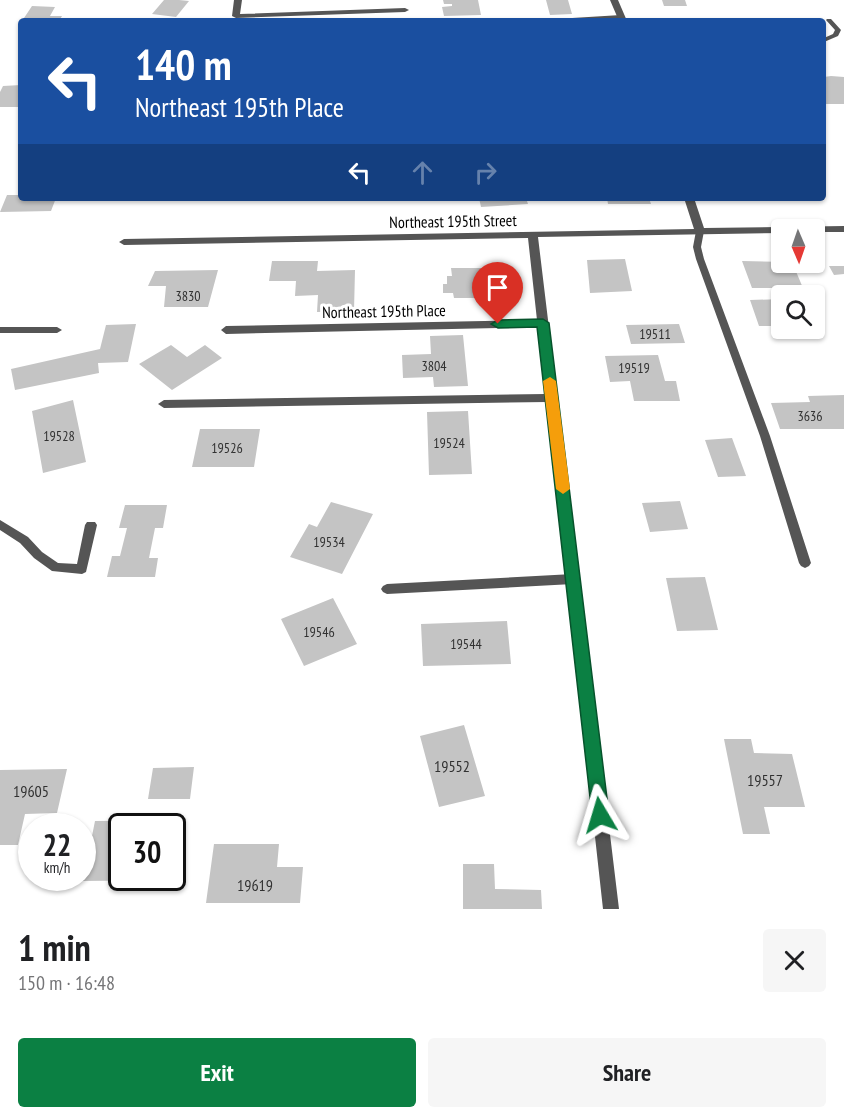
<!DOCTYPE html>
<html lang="en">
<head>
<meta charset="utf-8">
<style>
  :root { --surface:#fff; --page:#f6f6f6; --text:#202124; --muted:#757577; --accent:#0b8043 }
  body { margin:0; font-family:"PT Sans Narrow",sans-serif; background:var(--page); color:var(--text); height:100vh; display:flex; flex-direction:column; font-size:22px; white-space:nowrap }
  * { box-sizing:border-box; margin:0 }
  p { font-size:20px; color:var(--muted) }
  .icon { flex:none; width:33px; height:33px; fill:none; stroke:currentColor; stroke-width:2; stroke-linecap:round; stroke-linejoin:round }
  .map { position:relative; height:909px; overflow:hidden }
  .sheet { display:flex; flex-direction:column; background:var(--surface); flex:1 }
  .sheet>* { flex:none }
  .guide { position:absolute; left:18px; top:18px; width:808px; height:183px; border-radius:6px; box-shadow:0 2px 4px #0004; background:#1a4fa0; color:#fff; overflow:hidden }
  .needle { width:39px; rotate:178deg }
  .tools { position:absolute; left:771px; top:219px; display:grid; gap:12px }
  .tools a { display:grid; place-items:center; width:54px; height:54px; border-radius:6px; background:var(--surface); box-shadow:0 2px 4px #0004; font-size:30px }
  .speed { position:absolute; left:18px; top:813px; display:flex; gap:12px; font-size:30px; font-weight:700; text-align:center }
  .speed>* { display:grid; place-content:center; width:78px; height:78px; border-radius:50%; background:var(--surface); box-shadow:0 2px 4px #0004; line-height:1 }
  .speed small { font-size:15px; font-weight:400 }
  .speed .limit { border:3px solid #111; border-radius:9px; background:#fff; color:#111 }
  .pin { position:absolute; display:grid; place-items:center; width:51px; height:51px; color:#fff; margin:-62px -26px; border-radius:50% 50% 50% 0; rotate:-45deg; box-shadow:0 0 6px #0007 }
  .pin .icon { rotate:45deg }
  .me { position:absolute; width:66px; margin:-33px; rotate:353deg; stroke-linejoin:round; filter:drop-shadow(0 0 4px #0008) }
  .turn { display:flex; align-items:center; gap:21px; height:126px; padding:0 18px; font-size:27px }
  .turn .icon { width:78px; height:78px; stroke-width:2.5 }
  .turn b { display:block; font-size:42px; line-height:51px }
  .lanes { display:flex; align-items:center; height:57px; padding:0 18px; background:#0003; justify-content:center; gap:30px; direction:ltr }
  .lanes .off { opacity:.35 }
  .round { display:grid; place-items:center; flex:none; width:63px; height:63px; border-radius:6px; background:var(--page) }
  .overview { display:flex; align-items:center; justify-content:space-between; height:102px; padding:0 18px }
  h1 { font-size:36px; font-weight:800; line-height:45px }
  .primary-button { display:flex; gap:12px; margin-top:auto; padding:12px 18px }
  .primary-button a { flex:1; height:69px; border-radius:6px; background:var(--accent); color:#fff; font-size:24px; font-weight:800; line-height:69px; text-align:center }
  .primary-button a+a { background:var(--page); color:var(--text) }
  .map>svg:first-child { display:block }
</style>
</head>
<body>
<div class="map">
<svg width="844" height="909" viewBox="0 0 844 909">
  <rect width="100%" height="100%" fill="#fff"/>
  <path fill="#c4c4c4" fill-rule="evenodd" d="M164,0h15l10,1 -13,16 -24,-3z
    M443,0h35l3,15 -37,1 -2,-9 10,-1v-2h-8z
    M546,0h22l4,14 -22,1z
    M662,0h23l2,6h-23z
    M32,6l23,1 -5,9h12l-3,5h-37z
    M831,76l13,1v27h-18l-2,-27z
    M21,85v22h-21v-15l3,-6z
    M7,195h14v3h35l-5,13 -51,1z
    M479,198h47l2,6 -47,3z
    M607,198h42l2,6h-43z
    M625,259l7,32 -42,2 -3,-33z
    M272,261h46l-1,10 38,-1 -1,41 -37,1 1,-17 -23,1 1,-15h-27z
    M742,261l50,1 11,26h-51z
    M829,266h15v8l-10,1z
    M451,268h33l1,8h5l1,10h-5l1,12h-33l-1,-5h-10v-9h4v-8h5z
    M218,270l-10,37h-44l2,-21h-18l7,-15z
    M782,299v27h-23l-9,-26z
    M136,324l-8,38 -30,1 1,10 -84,17 -4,-21 89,-20 6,-24z
    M679,324l6,19 -54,1 -5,-19z
    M463,335l5,51 -34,1 -1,-10 -30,1 -1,-23 29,-1 -1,-18z
    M171,345l16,12 18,-12 17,13 -50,32 -33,-26z
    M658,355l7,26h11l4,20h-46l-4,-20 -20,1 -5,-26z
    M844,395v34h-64l-9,-26 39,-1 -2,-6z
    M73,400l13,62 -43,11 -11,-62z
    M468,411l4,63 -43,1 -2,-63z
    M200,429h60l-6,38h-62z
    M732,438l14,38 -28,1 -13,-37z
    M680,501l8,28 -38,3 -8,-29z
    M331,502l42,12 -31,60 -52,-17 19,-33 8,3z
    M125,505h42l-4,23h-8l-6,30h9l-3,19h-48l5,-21h8l7,-28h-8z
    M705,577l13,53 -41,1 -11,-53z
    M333,598l24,46 -53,22 -23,-47z
    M507,621l4,43 -88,2 -2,-42z
    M464,725l21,71 -46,11 -19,-71z
    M724,739h27l3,14 38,1 13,53h-41l6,27h-27z
    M194,767l-4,32h-42l5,-31z
    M67,769l-10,44 -32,1 -7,31h-18v-75z
    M184,820l-9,60 -92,1 12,-60zM122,826h50v52h-50z
    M214,844h65l-2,23h26l-3,36h-94z
    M463,864h31l1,25 46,1 1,19h-79z"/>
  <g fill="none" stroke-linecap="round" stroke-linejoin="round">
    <path fill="#555" fill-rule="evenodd" d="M621,15l3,2 -1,1 -70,3 3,-2z
      M827,19h4l10,11 -3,6 -14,6v-4l9,-4 2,-4 -9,-10z
      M700,228l4,3 -3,16 3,12 66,177 41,127 -2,3 -4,2 -4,-2 -2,-3 -39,-127 -64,-177 -3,-12 3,-16z
      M0,327h57l5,3 -5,3h-57z
      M0,520l28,17 14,15 16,11 19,1 8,-39 2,-3h8l2,3 -11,47 -4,2 -30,-3 -18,-13 -14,-15 -20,-13z
      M573,574l4,2 2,3 -2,3 -4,2 -186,10 -4,-2 -2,-3 2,-3 4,-2z"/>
    <path fill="#555" fill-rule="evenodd" d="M234,0h8l-2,14 165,-6 4,2 -4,2 -169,6 -4,-2z
      M610,0h8l9,21h-8z
      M684,198h10l10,30 140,-2v6h-30v-2h-32v3l-244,4 81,672h-16l-56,-507 -383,6 -6,-4 6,-4 382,-6 -8,-67 -312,7 -5,-4 5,-4 311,-6 -9,-82 -404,7 -5,-3 5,-3 570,-10z"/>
  </g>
  <path fill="#0b8043" stroke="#07532c" stroke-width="1.5" d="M543,319l6,4 60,492 -2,6 -7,2 -6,-2 -2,-6 -55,-488 -39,1 -7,-4 7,-4z"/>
  <path fill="#f59e0b" d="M550,377l6,4 14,108 -7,5 -7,-5 -13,-108z"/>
  <g text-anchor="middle" stroke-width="6" stroke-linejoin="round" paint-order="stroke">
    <g font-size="14" fill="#313131">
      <text x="188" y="301">3830</text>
      <text x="655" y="339">19511</text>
      <text x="434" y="371">3804</text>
      <text x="634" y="373">19519</text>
      <text x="810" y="421">3636</text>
      <text x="59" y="441">19528</text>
      <text x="449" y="448">19524</text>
      <text x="227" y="453">19526</text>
      <text x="329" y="547">19534</text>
      <text x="319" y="637">19546</text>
      <text x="466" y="649">19544</text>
    </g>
    <g font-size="16" fill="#000" stroke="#fff">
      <text transform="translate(453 221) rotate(-1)" y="6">Northeast 195th Street</text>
      <text transform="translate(384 311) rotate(-1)" y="6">Northeast 195th Place</text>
    </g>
    <g font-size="16" fill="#313131">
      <text x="452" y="772">19552</text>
      <text x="765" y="786">19557</text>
      <text x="31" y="797">19605</text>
      <text x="255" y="891">19619</text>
    </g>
  </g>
</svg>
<div class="tools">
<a><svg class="needle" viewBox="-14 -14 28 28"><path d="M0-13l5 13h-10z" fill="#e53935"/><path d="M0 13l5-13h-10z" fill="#757577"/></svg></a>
<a><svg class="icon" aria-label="search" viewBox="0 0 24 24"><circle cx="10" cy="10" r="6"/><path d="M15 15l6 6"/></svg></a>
</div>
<div class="speed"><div>22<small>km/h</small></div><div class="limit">30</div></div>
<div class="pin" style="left:498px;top:324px;background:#d93025"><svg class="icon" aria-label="arrive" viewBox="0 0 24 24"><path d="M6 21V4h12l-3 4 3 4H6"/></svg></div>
<svg class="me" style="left:600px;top:815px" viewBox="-20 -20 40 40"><path d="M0-17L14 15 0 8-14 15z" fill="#0b8043" stroke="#fff" stroke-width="4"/></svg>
<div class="guide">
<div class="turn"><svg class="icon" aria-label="left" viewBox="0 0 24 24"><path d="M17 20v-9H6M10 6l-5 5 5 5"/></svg><div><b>140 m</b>Northeast 195th Place</div></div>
<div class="lanes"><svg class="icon" aria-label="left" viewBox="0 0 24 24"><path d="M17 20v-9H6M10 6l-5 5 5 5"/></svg><svg class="icon off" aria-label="ahead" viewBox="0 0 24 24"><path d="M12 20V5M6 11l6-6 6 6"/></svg><svg class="icon off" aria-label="right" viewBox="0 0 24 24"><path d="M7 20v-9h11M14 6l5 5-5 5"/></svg></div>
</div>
</div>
<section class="sheet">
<div class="overview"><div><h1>1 min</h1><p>150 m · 16:48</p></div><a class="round"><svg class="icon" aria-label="close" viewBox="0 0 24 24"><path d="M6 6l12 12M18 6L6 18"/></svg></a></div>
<div class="primary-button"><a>Exit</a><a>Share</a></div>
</section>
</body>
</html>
